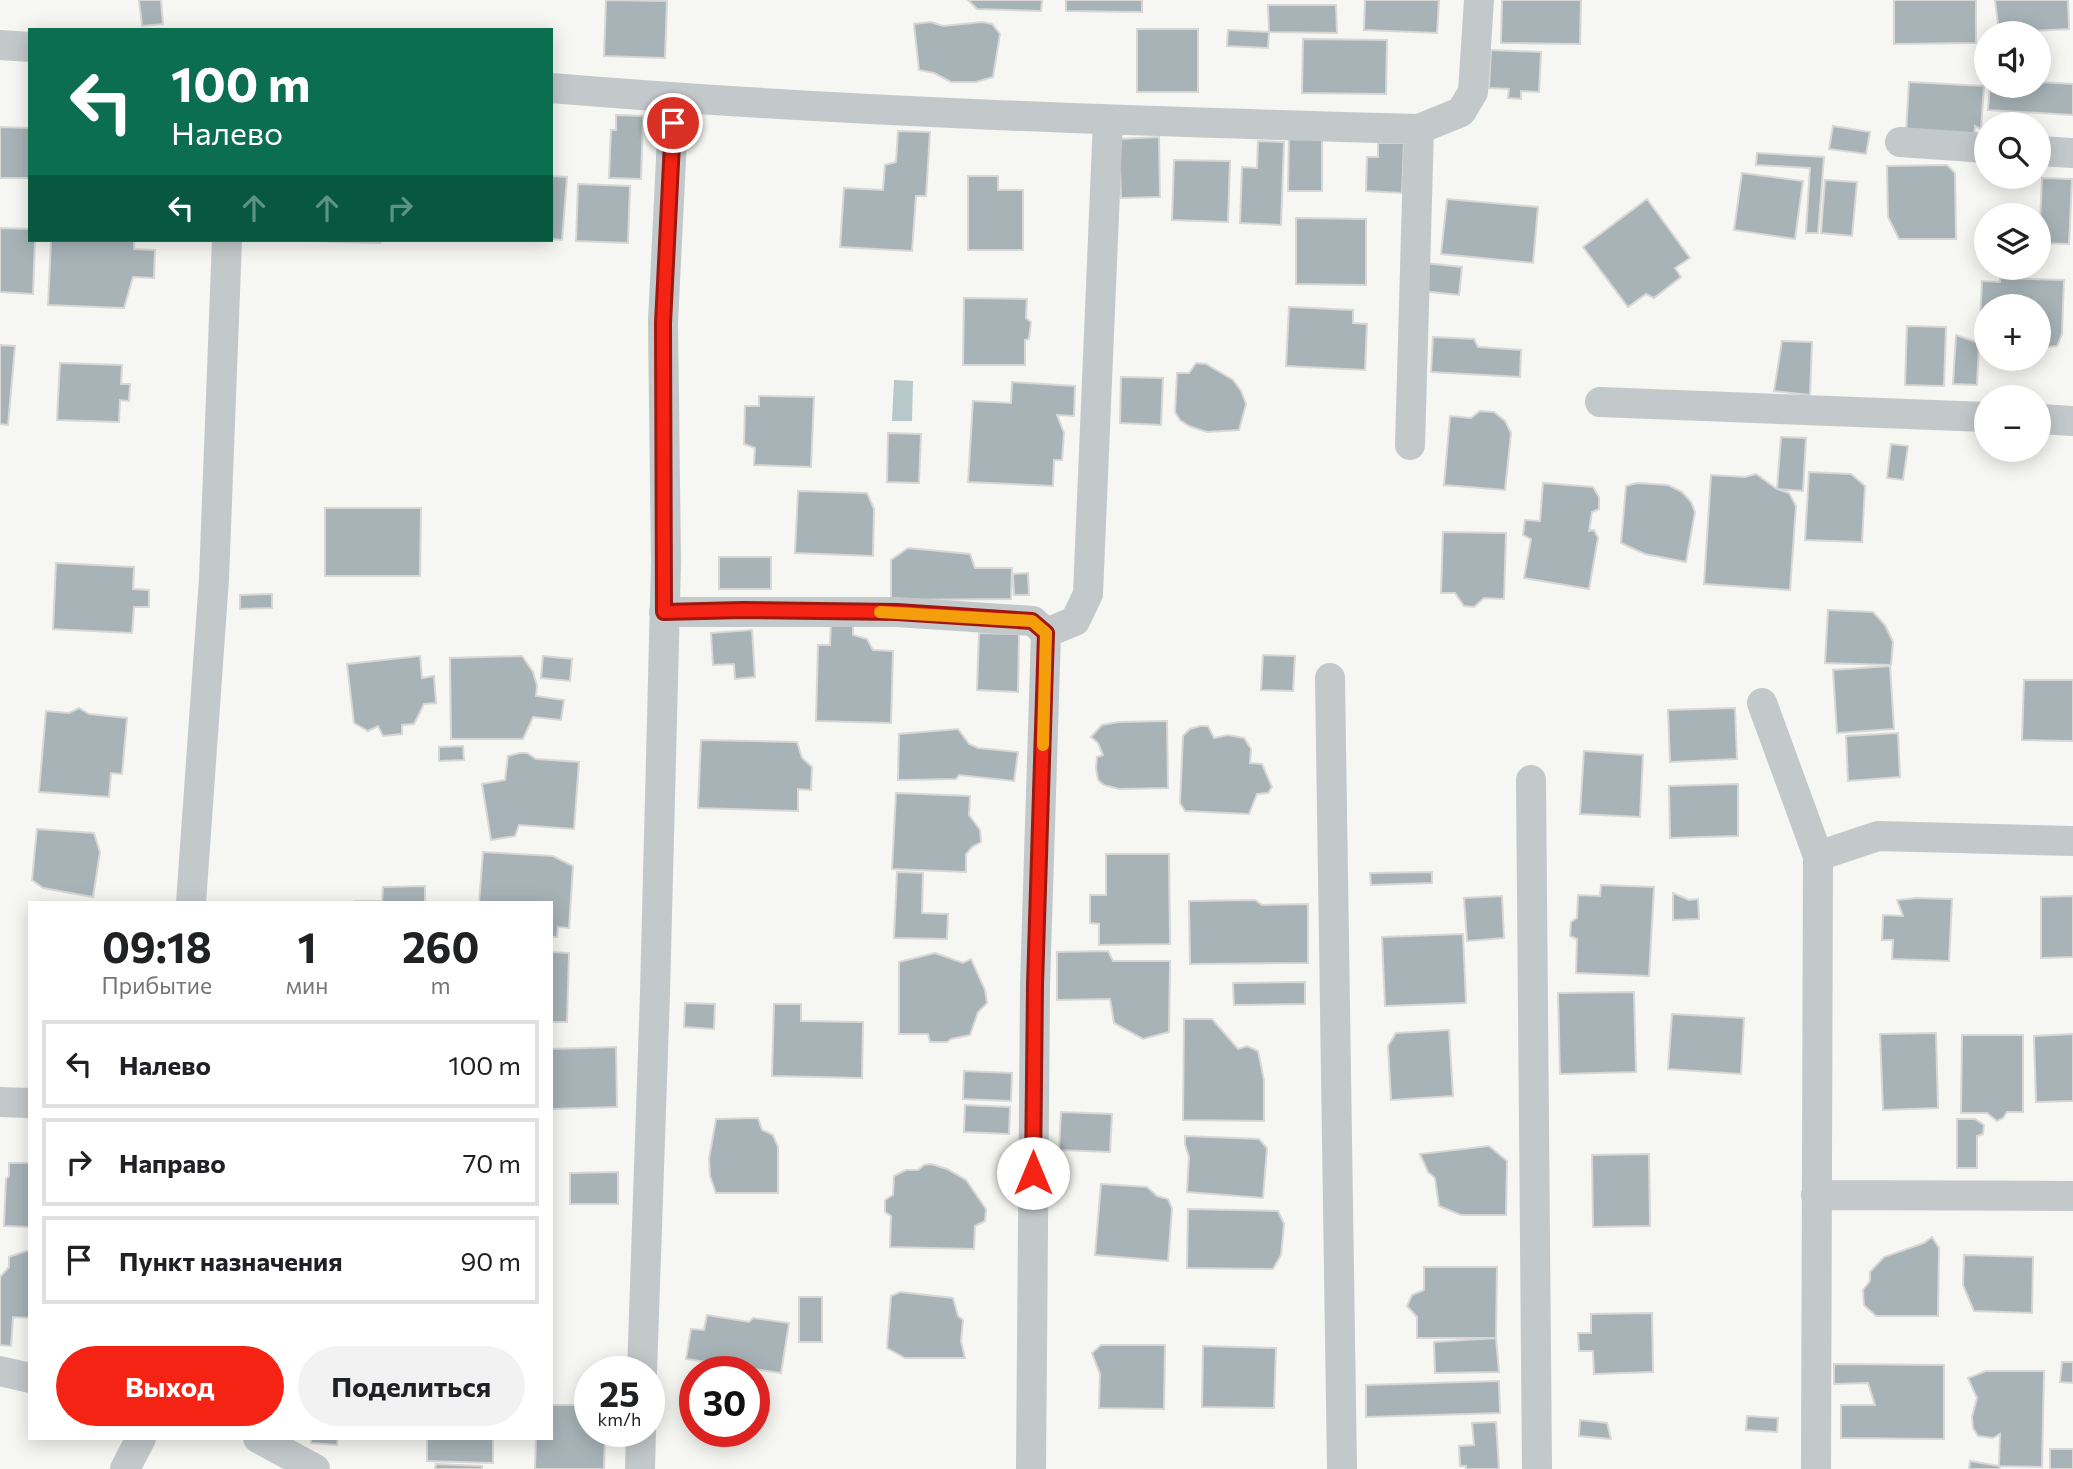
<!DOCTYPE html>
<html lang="ru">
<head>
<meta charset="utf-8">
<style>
  :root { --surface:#fff; --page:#f2f2f2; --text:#202124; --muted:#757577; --line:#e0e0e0; --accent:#f42314 }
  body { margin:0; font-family:Commissioner,sans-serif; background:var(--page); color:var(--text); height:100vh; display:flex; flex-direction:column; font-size:26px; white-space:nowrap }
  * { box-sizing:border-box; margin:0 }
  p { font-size:23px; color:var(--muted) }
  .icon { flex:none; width:38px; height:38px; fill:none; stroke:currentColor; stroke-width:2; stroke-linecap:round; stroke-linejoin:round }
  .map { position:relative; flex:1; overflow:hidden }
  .panel { position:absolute; left:28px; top:901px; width:525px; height:539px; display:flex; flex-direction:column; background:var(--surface); border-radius:0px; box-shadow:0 4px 18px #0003 }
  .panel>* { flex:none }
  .banner { position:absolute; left:28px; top:28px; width:525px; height:214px; border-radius:0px; box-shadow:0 4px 18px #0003; background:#0b6e4f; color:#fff; overflow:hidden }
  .fabs { position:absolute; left:1974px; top:21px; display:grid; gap:14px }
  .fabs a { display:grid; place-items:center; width:77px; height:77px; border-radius:50%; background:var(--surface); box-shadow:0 4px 18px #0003; font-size:35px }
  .speed { position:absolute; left:574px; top:1356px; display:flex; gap:14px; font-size:35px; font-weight:700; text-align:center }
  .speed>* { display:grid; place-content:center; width:91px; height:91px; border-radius:50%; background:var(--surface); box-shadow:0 4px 18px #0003; line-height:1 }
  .speed small { font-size:18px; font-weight:400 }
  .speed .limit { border:10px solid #d22; background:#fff; color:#111 }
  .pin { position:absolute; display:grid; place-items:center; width:60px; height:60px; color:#fff; margin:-30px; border:4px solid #fff; border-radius:50%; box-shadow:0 2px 7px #0007 }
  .me { position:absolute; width:77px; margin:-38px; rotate:0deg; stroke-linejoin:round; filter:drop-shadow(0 0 5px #0008) }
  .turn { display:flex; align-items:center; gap:24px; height:147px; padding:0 28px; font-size:32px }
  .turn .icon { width:91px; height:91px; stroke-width:2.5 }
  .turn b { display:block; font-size:49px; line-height:60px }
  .lanes { display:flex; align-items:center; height:66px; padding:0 28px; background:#0003; justify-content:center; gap:35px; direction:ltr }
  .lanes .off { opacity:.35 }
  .eta { display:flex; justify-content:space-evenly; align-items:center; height:119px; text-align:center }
  .eta b { font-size:42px; font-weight:700; line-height:49px }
  .primary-button { display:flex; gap:14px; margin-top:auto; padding:14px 28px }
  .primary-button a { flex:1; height:80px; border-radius:42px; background:var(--accent); color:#fff; font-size:28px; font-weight:700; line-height:80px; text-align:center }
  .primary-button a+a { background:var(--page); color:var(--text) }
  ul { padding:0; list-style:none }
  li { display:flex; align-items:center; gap:21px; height:88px; margin:0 14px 10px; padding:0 14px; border:4px solid var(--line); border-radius:0px }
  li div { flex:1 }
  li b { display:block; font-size:26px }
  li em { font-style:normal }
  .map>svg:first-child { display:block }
</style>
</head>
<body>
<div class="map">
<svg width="2073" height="1469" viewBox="0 0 2073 1469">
  <rect width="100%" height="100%" fill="#f6f6f2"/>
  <path fill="#b6c8ca" d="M894,380l19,1 -1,40h-20z"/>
  <path fill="#a7b3b7" stroke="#d8d7d5" stroke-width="2" d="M139,0h22l2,24 -21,2z
    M606,0l61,1 -2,57 -61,-2z
    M968,0h74l-1,11 -64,-2z
    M1066,0h76v12l-76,-1z
    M1365,0h74l-2,33 -73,-3z
    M1502,0h79l-1,44 -79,-1z
    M1894,0h82v43l-82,1z
    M1995,0h73l1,29 -70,4z
    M1268,5h68l1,28 -68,-1z
    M931,22l12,4 39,-4 10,2 8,10 -7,43 -17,5h-25l-17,-9 -15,-3 -5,-46z
    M1137,29h61v63h-61z
    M1228,30l41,2 -1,16 -41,-2z
    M1303,39l84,1 -1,54 -84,-1z
    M1491,50l50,2 -2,40 -18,-1v8l-13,-1 1,-9 -20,-1z
    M1909,82l75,4 -3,43 -6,-3 -1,11 -68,-3z
    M2039,82l34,2v31l-85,-5 2,-24h49z
    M616,115l27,1 -2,63 -32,-1 2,-48h5z
    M1833,126l37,6 -4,22 -37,-5z
    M0,127l30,1v50h-30z
    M898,131l32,1 -4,64h-10l-4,55 -72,-4 4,-59 39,2 2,-25 11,-3z
    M1289,134h33v57h-34z
    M1159,137l1,60 -39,1 -2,-59z
    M1258,141l26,1 -3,83 -41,-2 2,-56 15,1z
    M1378,143h26l-2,50 -36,-2 1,-34h11z
    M1757,153l67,4 -6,76h-12l4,-65 -54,-3z
    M1174,160l56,1 -2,61 -56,-2z
    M1947,165l8,8 1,66h-57l-11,-22 -1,-51z
    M551,167l1,9 15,1 -5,63 -11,-1z
    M1742,173l61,8 -8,58 -61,-9z
    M968,176h30v14h25v60h-55z
    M2042,178l30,1 -3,65 -30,-1z
    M1825,180l32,2 -5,54 -31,-3z
    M578,184l52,2 -2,57 -52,-2z
    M1447,199l91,8 -5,56 -92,-9z
    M1647,199l43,59 -15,10 6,9 -27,21 -8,-4 -18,13 -45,-60z
    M1296,218l70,1v66l-70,-1z
    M0,228l30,1v11h5l-2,54 -33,-2z
    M51,240h83v9l21,1 -1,28 -21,-1 -9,31 -76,-3z
    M272,240h108v3z
    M1425,263l37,4 -3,28 -37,-4z
    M2000,278l64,2 -2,54 -5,12 -18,2v-42h-53v18l-6,-1 2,-42 18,1z
    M964,298l63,1 -1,19 5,4 -2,17 -4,1v25h-62z
    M1289,307l64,3v13l14,1 -2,46 -79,-4z
    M1907,326l39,1 -2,59 -39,-1z
    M1956,335l23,8 -2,42 -24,-1z
    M1433,337l41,2 4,8 43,3 -1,27 -89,-5z
    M1782,341l30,1 -2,53 -36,-4z
    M0,345l15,1 -7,79 -8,-1z
    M60,363l62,2 -1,19h9l-1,17 -9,-1 -1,22 -62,-2z
    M1196,363l10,1 27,16 8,11 5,13 -7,26 -32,2 -18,-6 -9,-6 -5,-8 2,-39h12z
    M1121,377l42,1 -2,47 -41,-2z
    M1012,382l63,4 -1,30 -17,-1 7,18 -2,27h-8l-1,26 -85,-4 5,-81 38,2z
    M759,396l55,1 -3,70 -57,-2 1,-17 -11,-4 1,-38h14z
    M1480,411l14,1 11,9 6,12 -6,57 -61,-5 6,-69 21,2z
    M888,433l33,1 -2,49 -32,-1z
    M1781,437l25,1 -3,53 -26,-2z
    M1891,444l17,2 -5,34 -16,-2z
    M1809,472l42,2 14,12 -3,56 -57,-2z
    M1756,474l21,15 12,4 7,13 -6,84 -86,-6 7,-109 34,2z
    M1543,483l50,4 6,10v12l-7,3 -3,19 5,-1 4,8 -9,51 -65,-11 7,-39 -8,-4 2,-15 15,1z
    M1637,483l31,2 14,7 9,10 4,10 -9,50 -41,-8 -24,-11 5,-57z
    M798,491l69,2 7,16 -1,47 -78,-3z
    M325,508h96l-1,68h-95z
    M1443,532l63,1 -2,66 -20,-1 -10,9 -10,-1 -9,-13h-14z
    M908,548l62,6 5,14h37l-1,31 -120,1v-40z
    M719,557h52v32h-52z
    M56,563l78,4 -1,22 16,1v17h-15l-2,26 -79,-4z
    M1028,573l1,22h-15l-1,-21z
    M272,594v14l-32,1v-14z
    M1828,610l45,2 12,13 8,17 -2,23 -66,-2z
    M831,624h22v11l14,4 6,11 20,1 -2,72 -75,-2 2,-76h12z
    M752,630l3,47 -20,2 -1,-15 -21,1 -2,-32z
    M979,633l40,1 -1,58 -41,-2z
    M1263,655l32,1 -2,35 -32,-1z
    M420,656l2,22 12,-2 2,27 -12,1 -10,20 -12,1v9l-19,2 -5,-10 -10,5 -14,-8 -7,-59z
    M522,656l11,16 4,14 -1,10 28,4 -3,20 -28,-3 -10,22h-72l-1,-81z
    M543,656l29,3 -2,22 -29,-3z
    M1890,666l4,63 -57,4 -4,-63z
    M2024,680h49v61l-51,-1z
    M79,708l10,6 38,4 -5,56 -11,-1 -2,24 -70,-5 7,-81 23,2z
    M1735,708l2,51 -67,3 -2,-52z
    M1167,721l1,67 -49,1 -15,-4 -6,-5 -2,-12 1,-11 6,-2 -5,-12 -7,-6 11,-12 17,-3z
    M1200,726h8l6,12 14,-3 16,3 7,11 -1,14 12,1 10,23 -4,6 -11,1 -8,20 -64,-3 -5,-8 3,-67 7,-7z
    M958,729l11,15 9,4 40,4 -4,29 -55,-6 -3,4 -58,1 1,-46z
    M1898,733l2,44 -52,4 -2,-45z
    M701,740l96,2 5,16 10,9 -1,23 -13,-1v22l-100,-3z
    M463,746l1,14 -25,1v-14z
    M1584,751l59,4 -3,62 -60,-3z
    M520,753h7l9,6 43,3 -5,67 -55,-4 -4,11 -24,4 -9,-56 23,-4 3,-24z
    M1738,784v52l-68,2 -1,-52z
    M896,793l74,3 -1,19 11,15 1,12 -9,5 -6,7v18l-74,-3z
    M37,829l57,4 6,19 -7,45 -50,-9 -11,-8z
    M483,852l70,4 20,10 -4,62 -11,-1 -1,10h-6v-34h-72z
    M1106,854h63l1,90 -71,1v-21l-9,-1v-28h16z
    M897,872l26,1 -1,40 26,1 -1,25 -53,-1z
    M1432,872v11l-61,2 -1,-12z
    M1601,885l53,2 -5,89 -73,-3 1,-34 -7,-3 1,-14 6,-4 1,-23 22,1z
    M425,886v17h-70v-2h27l1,-14z
    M1673,893l16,7 9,-1 1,20 -26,1z
    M1502,896l2,42 -37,3 -3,-43z
    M2073,896v61l-32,1v-61z
    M1916,898l36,1 -3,62 -57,-2 1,-19h-11l1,-25 20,1 -6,-16z
    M1255,900l7,5 46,-1v59l-118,1 -1,-63z
    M1463,934l3,69 -81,3 -3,-69z
    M1108,951l5,10h57l-1,71 -26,7 -29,-16 -4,-24 -53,1v-48z
    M551,952l18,1 -2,69h-16z
    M935,953l28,10 8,-4 14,31 2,13 -9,9 -8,23 -19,4 -4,3h-17l-2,-8h-29v-72z
    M1305,982v22l-71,1 -1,-22z
    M1634,992l2,80 -76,2 -2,-81z
    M685,1003l30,1 -1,25 -30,-2z
    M774,1004h27v17l62,1 -1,56 -90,-2z
    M1672,1014l72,4 -3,56 -73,-5z
    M1184,1019h28l26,30 9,-3 11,5 6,29v41l-81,-1z
    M1449,1030l4,66 -62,4 -3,-54 8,-13z
    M1936,1033l2,75 -55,2 -3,-76z
    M2073,1034v67l-37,1 -2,-66z
    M1962,1035h61v77h-16l-4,6 -6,3 -10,-8h-26z
    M616,1047l1,60 -66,2v-60z
    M964,1071l48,2 -1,28 -48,-2z
    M965,1105l45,2 -1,27 -45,-2z
    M1061,1112l51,2 -2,38 -51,-2z
    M758,1118l4,12 11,5 5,12v46h-62l-6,-17 -1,-17 7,-40z
    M1957,1119h18l9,6 -1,9 -6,2v32h-20z
    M1185,1136l74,3 8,9 -4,50 -76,-6 2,-35 -4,-13z
    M1489,1146l18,15 -1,54h-45l-22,-9 -4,-28 -7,-6 -8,-18z
    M1649,1154l1,72 -57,1 -1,-72z
    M9,1163h21v64l-26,-1 2,-47 3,-3z
    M931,1164l16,5 19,11 20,29 -1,12 -10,5 -1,23 -84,-2 1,-31 -6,-4v-12l8,-5 1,-19 12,-6h12l6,-5z
    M618,1172v32h-48v-31z
    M1101,1184l46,3 10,9 11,3 4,10 -4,52 -73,-6z
    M1188,1209l90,2 6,13 -3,31 -8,14 -86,-1z
    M1932,1237l7,11 -1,68h-62l-12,-11 -1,-15 7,-9v-9l14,-15 40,-14z
    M26,1251h4v67l-17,-1 -2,29 -11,-1v-68l9,-10v-10z
    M1964,1255l69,2 -1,56 -58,-2 -11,-26z
    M1424,1267h73l-1,71h-79v-21l-10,-11 5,-11 12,-5z
    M900,1292l53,6 5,18 5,4 -2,21 4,17h-60l-18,-10 4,-52z
    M799,1297h23v45h-23z
    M1652,1313l1,59 -59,2 -1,-23h-14l-1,-18h13v-19z
    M707,1315l42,7 4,-4 36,5 -8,50 -95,-14 5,-30 13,1z
    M1496,1338l3,34 -64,1 -1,-31z
    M1101,1345h64l-1,64 -65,-1 1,-34 -8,-21z
    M1203,1346l73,2 -2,60 -72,-1z
    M2062,1362h11v21l-13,-1z
    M1834,1364l110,1v74l-103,-1v-33h34l-7,-22 -34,1z
    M1986,1371h58l-2,96 -43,-1 1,-32 -7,4 -15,-2 -5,-8 -1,-11 5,-19 -9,-20z
    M1499,1381l1,32 -134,4v-32z
    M551,1405h39v27h15l-1,37h-69l1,-31h15z
    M1747,1416l31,2 -1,14 -31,-2z
    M1580,1420l27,3 4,16 -32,-3z
    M1496,1422l3,47h-33v-3h-6l-1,-20 15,-1 -2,-22z
    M311,1438h27l-1,7 -26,-2z
    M427,1438h66v25l-66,-2z
    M2050,1449h23v20h-23z
    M1970,1461l29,5 1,3h-31z
    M436,1464l46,2v3h-47z"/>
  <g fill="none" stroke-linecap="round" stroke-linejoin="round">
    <path stroke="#c3c8cb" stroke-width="30" d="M0,45l30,2
      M551,88c289,24 579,33 868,41l42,-17 12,-20 6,-92
      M1900,142l86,6
      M2039,151l34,2
      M1600,402l386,15
      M2039,419l34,2
      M1410,445l9,-316
      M664,612h233l136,9 13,12
      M1330,678l12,791
      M1762,703l56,153
      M1531,780l6,689
      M191,903l23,-324 13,-339
      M0,1102l30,1
      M1816,1195l257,1
      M0,1371l30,7
      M642,1372l13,-379 11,-431 -3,-240 11,-224
      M258,1438l57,31
      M125,1469l16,-31
      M640,1469l1,-37
      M1031,1469l4,-484 11,-352 29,-12 13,-27 20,-474
      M1816,1469l2,-613 60,-20 195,5"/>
  </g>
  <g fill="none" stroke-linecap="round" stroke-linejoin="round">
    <defs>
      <path id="route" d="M673,123l-10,200 1,289 79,-2 154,2 135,9 14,12 -11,352 -2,188"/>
    </defs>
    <use href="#route" stroke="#9f170d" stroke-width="18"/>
    <use href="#route" stroke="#f42314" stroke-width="12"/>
    <path stroke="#f59e0b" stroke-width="12" d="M880,612l152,9 14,12 -3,112"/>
  </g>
</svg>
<div class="fabs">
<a><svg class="icon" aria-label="sound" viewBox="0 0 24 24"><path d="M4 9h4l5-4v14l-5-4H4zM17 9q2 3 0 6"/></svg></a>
<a><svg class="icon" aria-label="search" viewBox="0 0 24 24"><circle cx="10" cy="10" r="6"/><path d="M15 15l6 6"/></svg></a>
<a><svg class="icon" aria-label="layers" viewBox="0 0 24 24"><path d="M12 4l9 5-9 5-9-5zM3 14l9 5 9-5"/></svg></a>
<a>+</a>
<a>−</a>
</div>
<div class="speed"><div>25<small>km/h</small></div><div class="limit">30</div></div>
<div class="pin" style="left:673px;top:123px;background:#d93025"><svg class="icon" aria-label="arrive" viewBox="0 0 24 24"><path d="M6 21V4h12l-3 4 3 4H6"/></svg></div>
<svg class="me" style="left:1033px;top:1173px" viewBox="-20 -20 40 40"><circle r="19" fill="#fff"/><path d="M0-13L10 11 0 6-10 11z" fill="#f42314"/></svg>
<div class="banner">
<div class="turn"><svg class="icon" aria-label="left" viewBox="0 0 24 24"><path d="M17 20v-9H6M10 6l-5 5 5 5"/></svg><div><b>100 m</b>Налево</div></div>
<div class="lanes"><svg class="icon" aria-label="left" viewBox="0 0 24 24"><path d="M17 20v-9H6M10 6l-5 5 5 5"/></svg><svg class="icon off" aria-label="ahead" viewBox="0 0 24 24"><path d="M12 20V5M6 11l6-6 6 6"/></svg><svg class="icon off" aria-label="ahead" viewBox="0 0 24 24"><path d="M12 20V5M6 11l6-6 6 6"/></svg><svg class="icon off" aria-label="right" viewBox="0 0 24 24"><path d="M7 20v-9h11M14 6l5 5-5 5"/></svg></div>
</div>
<section class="panel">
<div class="eta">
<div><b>09:18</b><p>Прибытие</p></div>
<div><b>1</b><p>мин</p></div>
<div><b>260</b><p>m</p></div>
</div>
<ul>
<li><svg class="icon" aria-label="left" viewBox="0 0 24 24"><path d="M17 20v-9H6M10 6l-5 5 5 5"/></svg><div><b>Налево</b></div><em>100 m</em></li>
<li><svg class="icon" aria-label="right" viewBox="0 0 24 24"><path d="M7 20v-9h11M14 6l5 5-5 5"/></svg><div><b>Направо</b></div><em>70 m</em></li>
<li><svg class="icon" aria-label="arrive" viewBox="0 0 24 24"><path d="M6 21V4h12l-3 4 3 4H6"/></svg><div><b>Пункт назначения</b></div><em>90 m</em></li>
</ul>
<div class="primary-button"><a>Выход</a><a>Поделиться</a></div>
</section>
</div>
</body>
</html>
